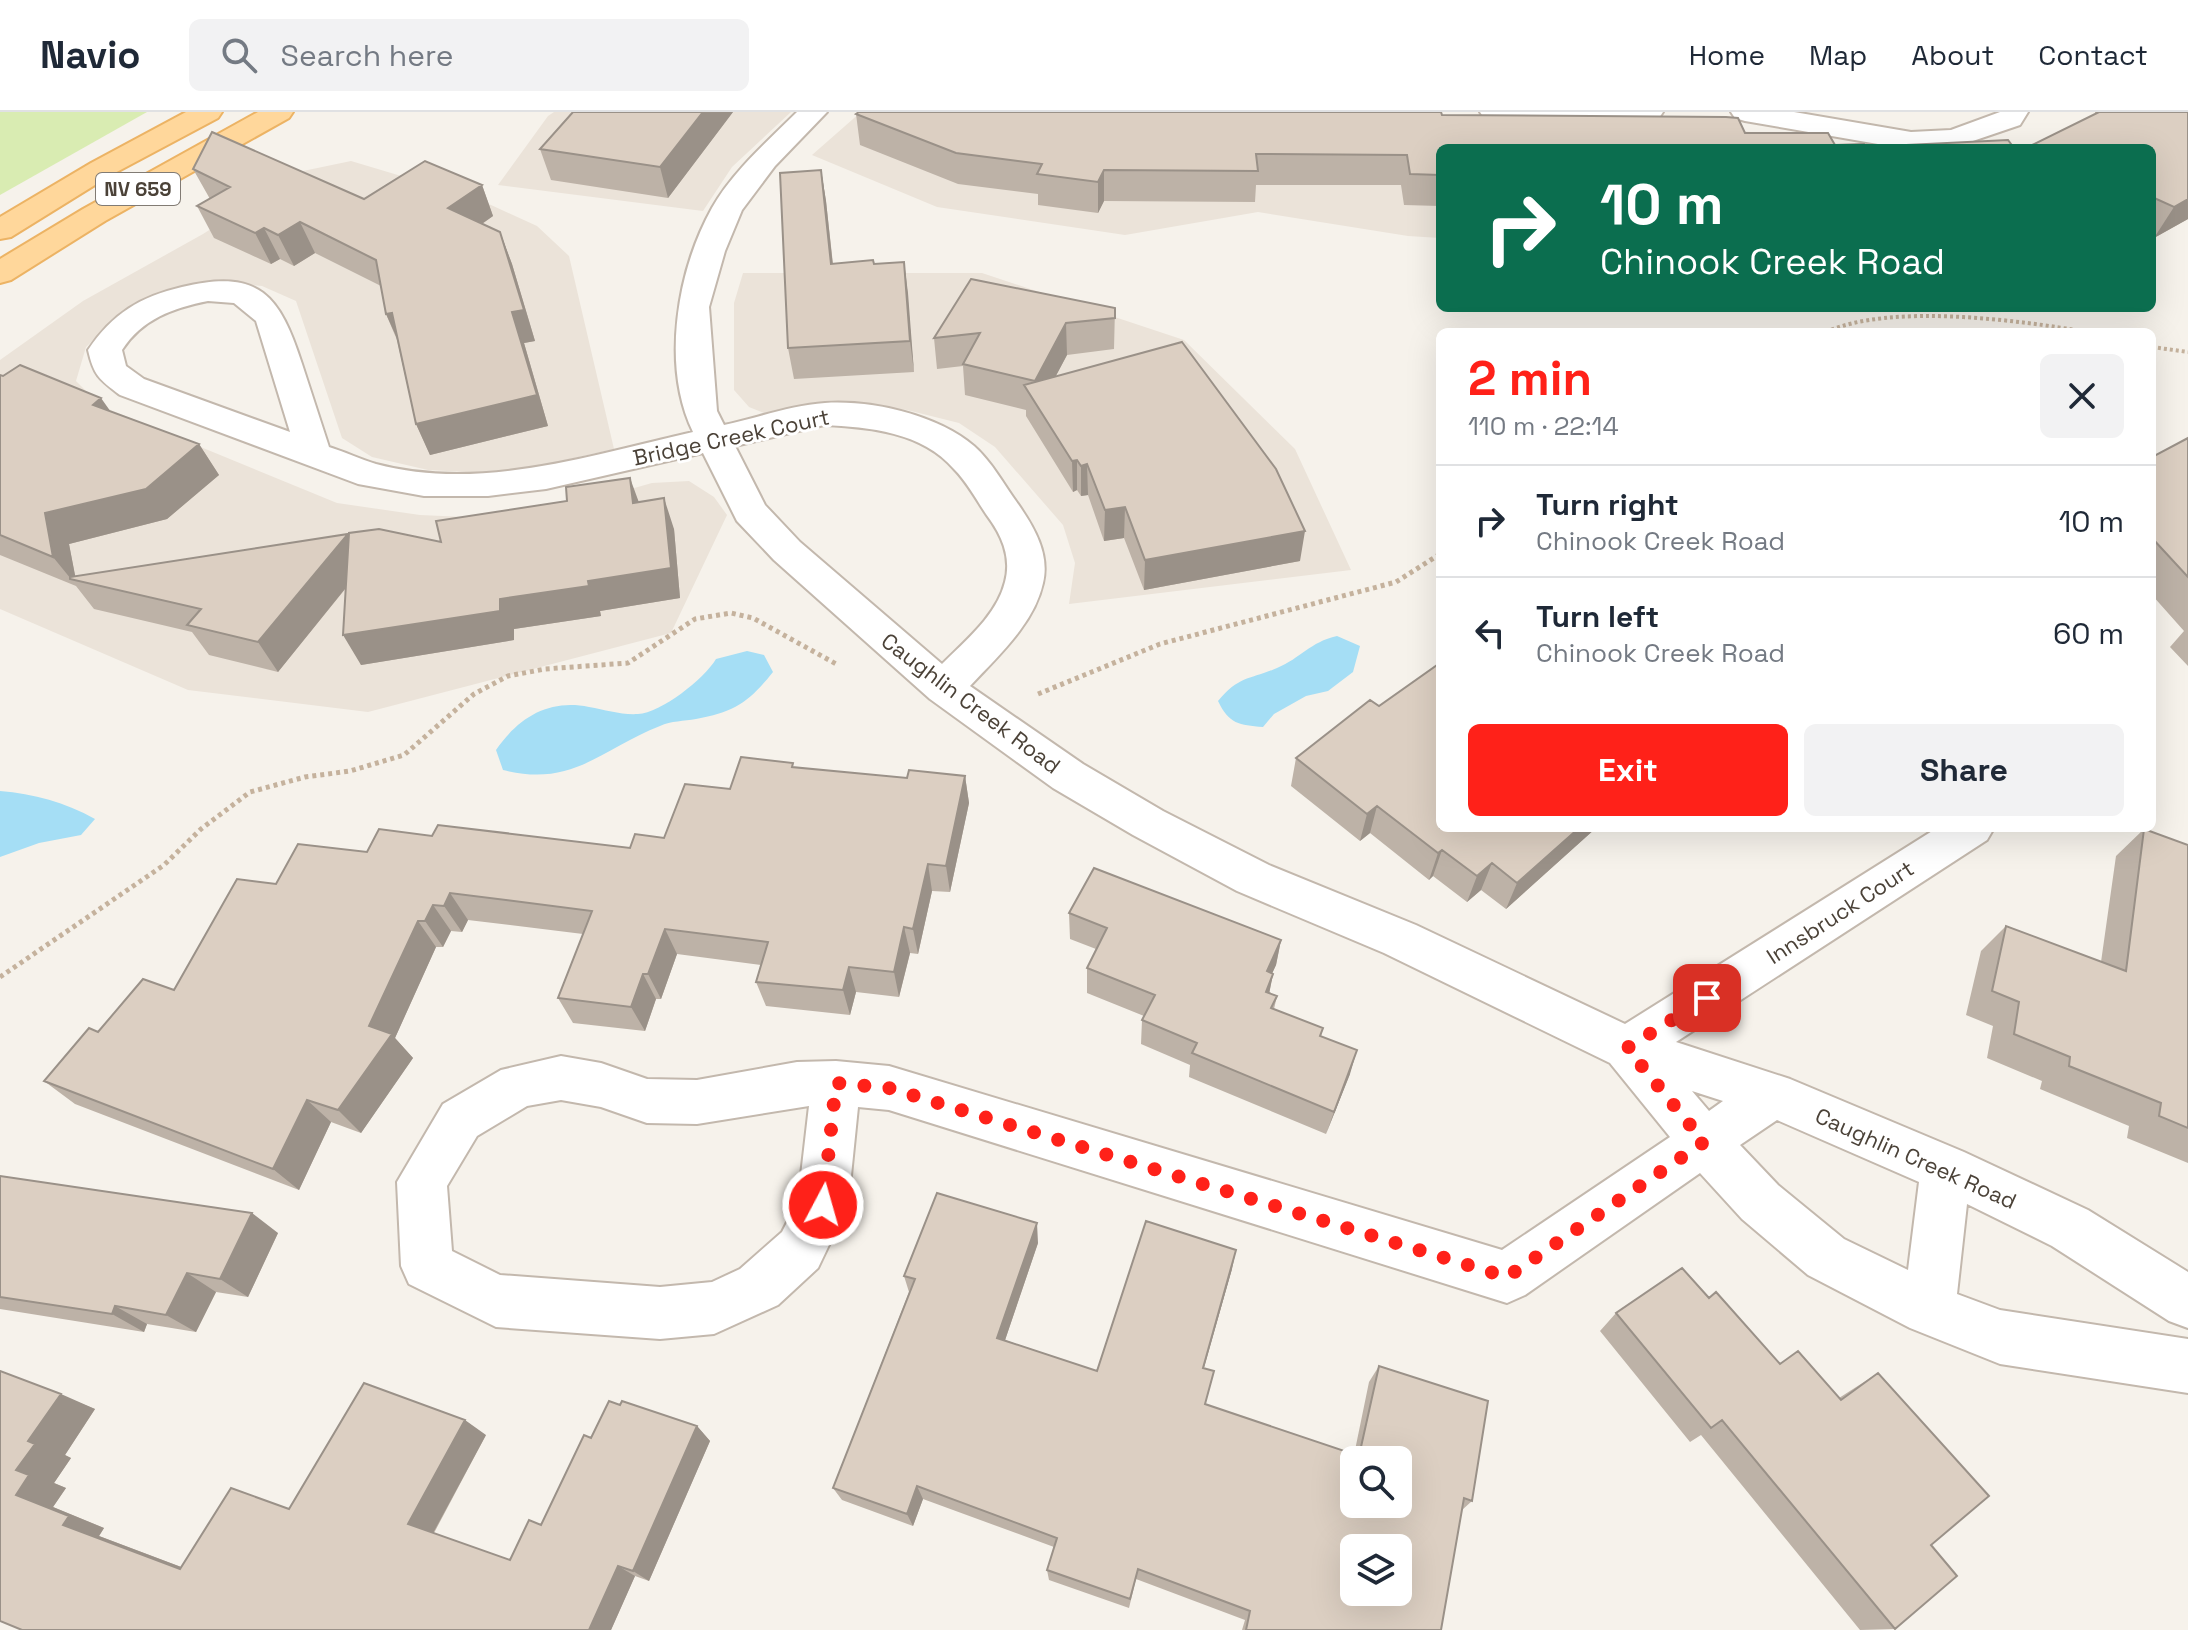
<!DOCTYPE html>
<html lang="en">
<head>
<meta charset="utf-8">
<style>
  :root { --surface:#fff; --page:#f2f2f3; --text:#1f2937; --muted:#747a83; --line:#e0e1e3; --accent:#ff2119 }
  body { margin:0; font-family:"Space Grotesk",sans-serif; background:var(--page); color:var(--text); height:100vh; display:flex; flex-direction:column; font-size:30px; white-space:nowrap }
  * { box-sizing:border-box; margin:0 }
  p { font-size:26px; color:var(--muted) }
  .icon { flex:none; width:44px; height:44px; fill:none; stroke:currentColor; stroke-width:2; stroke-linecap:round; stroke-linejoin:round }
  .map { position:relative; flex:1; overflow:hidden }
  .panel { position:absolute; left:1436px; top:216px; width:720px; height:504px; display:flex; flex-direction:column; background:var(--surface); border-radius:12px; box-shadow:0 8px 32px #0002 }
  .panel>* { flex:none }
  .guide { position:absolute; left:1436px; top:32px; width:720px; height:168px; border-radius:12px; box-shadow:0 8px 32px #0002; background:#0b6e4f; color:#fff; overflow:hidden }
  .buttons { position:absolute; left:1340px; top:1334px; display:grid; gap:16px }
  .buttons a { display:grid; place-items:center; width:72px; height:72px; border-radius:12px; background:var(--surface); box-shadow:0 8px 32px #0002; font-size:40px }
  .pin { position:absolute; display:grid; place-items:center; width:68px; height:68px; color:#fff; margin:-34px; border-radius:16px; box-shadow:0 4px 12px #0006 }
  .me { position:absolute; width:88px; margin:-44px; rotate:6deg; stroke-linejoin:round; filter:drop-shadow(0 0 6px #0008) }
  .turn { display:flex; align-items:center; gap:28px; height:168px; padding:0 32px; font-size:36px }
  .turn .icon { width:104px; height:104px; stroke-width:2.5 }
  .turn b { display:block; font-size:56px; line-height:68px }
  .round { display:grid; place-items:center; flex:none; width:84px; height:84px; border-radius:12px; background:var(--page) }
  .headline { display:flex; align-items:center; justify-content:space-between; height:136px; padding:0 32px }
  h1 { font-size:48px; font-weight:700; line-height:60px; color:var(--accent) }
  .cta { display:flex; gap:16px; margin-top:auto; padding:16px 32px }
  .cta a { flex:1; height:92px; border-radius:12px; background:var(--accent); color:#fff; font-size:32px; font-weight:700; line-height:92px; text-align:center }
  .cta a+a { background:var(--page); color:var(--text) }
  ul { padding:0; list-style:none }
  li { display:flex; align-items:center; gap:24px; height:112px; padding:0 32px; border-top:2px solid var(--line) }
  li div { flex:1 }
  li b { display:block; font-size:30px }
  li em { font-style:normal }
  header { display:flex; align-items:center; gap:48px; box-sizing:border-box; height:112px; padding:0 40px; background:var(--surface); border-bottom:2px solid var(--line) }
  header strong { font-size:38px }
  nav { display:flex; gap:44px; margin-inline-start:auto; font-size:28px }
  .search { width:560px; height:72px; background:var(--page); display:flex; align-items:center; gap:20px; box-sizing:border-box; padding:0 28px; border-radius:12px; color:var(--muted); font-size:30px }
  .map>svg:first-child { display:block }
</style>
</head>
<body>
<header>
<strong>Navio</strong>
<div class="search"><svg class="icon" aria-label="search" viewBox="0 0 24 24"><circle cx="10" cy="10" r="6"/><path d="M15 15l6 6"/></svg>Search here</div>
<nav><a>Home</a><a>Map</a><a>About</a><a>Contact</a></nav>
</header>
<div class="map">
<svg width="2188" height="1518" viewBox="0 0 2188 1518">
  <rect width="100%" height="100%" fill="#f6f2eb"/>
  <path fill="#ebe3d9" d="M554,0h237l-59,55 -29,44 -205,-26 50,-69z
    M861,0h555l43,10 260,7 53,5 -332,14v90l-32,-2 -150,-24 -133,23 -188,-28 -125,-52z
    M351,49l127,38 59,27 32,30 45,193 -110,25 -76,-4 -56,-13 -30,-19 -46,-137 -34,-15 -45,-4 -52,10 -41,19 -38,36 -10,34 25,25 236,97 83,12 68,3 87,-13 77,-22 37,-2 25,16 13,18 -56,118 -303,79 -180,-22 -188,-81v-249l83,-59 120,-67 100,-63z
    M743,161h239l202,67 111,109 56,121 -282,34 6,-41 -12,-38 -68,-78 -36,-24 -52,-13 -43,-6 -100,9 -15,-6 -15,-17v-87z"/>
  <path fill="#d9ecb2" d="M0,0h147l-147,83z"/>
  <path fill="#a5def5" d="M1337,524l23,10 -7,26 -25,19 -22,5 -32,18 -11,13c-24,-2 -34,-3 -45,-26 22,-26 32,-21 59,-33 24,-10 33,-26 60,-32z
    M747,539l17,4 9,17c-24,30 -38,40 -77,47 -12,2 -25,2 -36,7 -59,23 -87,62 -157,44l-7,-20c23,-33 53,-51 93,-43 17,3 32,8 49,7 23,-1 66,-35 78,-55z
    M0,679c34,3 65,11 95,28l-14,16 -42,8 -39,14z"/>
  <g fill="none" stroke-linecap="round" stroke-linejoin="round">
    <defs>
      <path id="street" d="M797,0h30l-52,54 -33,44 -17,41 -16,56 8,104 7,14c33,-7 68,-20 101,-22 48,-3 112,12 149,43 18,16 30,39 44,58 16,23 32,50 25,79 -9,41 -45,73 -73,103l113,78 80,47 106,54 147,60 209,99 312,-196h57l-7,12 -311,202 114,37 174,73 124,58 100,62v56l-19,-7 -117,-75 -85,-42 -10,90 43,16 188,29v54l-188,-29 -90,-36 -102,-53 -66,-56 -42,-46 -175,122 -18,8 -618,-193 -31,-3 -10,98 -30,63 -40,37 -64,29 -54,5 -164,-12 -87,-43 -8,-18 -4,-84 46,-78 58,-34 60,-14 40,7 46,16 50,1 100,-18 39,-1 53,5 613,184 168,-113 -60,-74 -226,-110 -147,-62 -104,-56 -80,-47 -123,-89 -156,-139 -37,-39 -34,-68 -157,36 -58,7h-64l-66,-12 -238,-89c-21,-16 -26,-19 -32,-45 25,-37 52,-53 94,-63 78,-19 98,9 120,77 9,28 18,55 27,83 16,5 31,12 47,17 103,28 216,-9 317,-32 -32,-66 -16,-161 19,-224 20,-36 56,-67 85,-96zM208,189l26,2 22,18 34,111 -146,-53 -18,-13 -4,-16c20,-31 51,-42 86,-49zM824,313c45,2 98,7 130,44 13,13 22,30 32,45 15,20 26,42 19,68 -8,33 -40,59 -63,82l-142,-122 -35,-37 -30,-59zM1692,979l31,10 -14,10zM561,988l40,7 46,16 50,1 112,-18 -11,95 -16,31 -42,37 -28,13 -52,5 -160,-12 -48,-24 -5,-65 30,-50 50,-30zM1777,1008l142,62 -11,88 -64,-31 -66,-54 -38,-40z
        M1480,0h183l-4,6 -10,3c-55,4 -110,11 -165,-3z
        M1731,0h63l117,20 40,-2 49,-18h28l-8,13 -56,19 -28,4h-35l-156,-27 -10,-3z"/>
      <path id="primary" d="M186,0h36l-4,6 -107,57 -100,62 -11,2v-22l91,-54z
        M258,0h35l-4,6 -184,103 -94,59 -11,3v-24l83,-50z"/>
    </defs>
    <use href="#street" stroke="#c3b8ad" stroke-width="4"/>
    <use href="#primary" stroke="#ecb364" stroke-width="4"/>
    <path stroke="#c5b29d" stroke-width="4" stroke-dasharray="3 3" stroke-linecap="butt" d="M1826,220c64,-29 192,-12 261,0
      M2152,235l36,5"/>
    <path stroke="#c5b29d" stroke-width="5" stroke-dasharray="4 4" stroke-linecap="butt" d="M1038,582l122,-50 236,-62 44,-28
      M0,865l164,-112 37,-36 49,-37 55,-15 45,-6 54,-16 70,-61 34,-18 37,-7 83,-6 67,-44 36,-6 22,5 85,47"/>
    <use href="#street" fill="#fff" fill-rule="evenodd"/>
    <use href="#primary" fill="#ffd79b" fill-rule="evenodd"/>
  </g>
  <path fill="#bdb2a7" d="M573,0h160l-65,86 -117,-18 -11,-31z
    M2095,0h93v107l-34,19 -2,-1v-89l-57,-34z
    M856,2l586,1 303,18 90,12 30,2 149,1h-574v58l-36,-1 -3,-20h-145l-1,17 -151,-1 -6,12 -60,-8v-11l-80,-10 -98,-39z
    M193,57l171,30 118,-14 11,31 -11,8 18,8 12,32 23,77 -11,2 24,83 -118,29 -14,-31 -19,-84 -11,-26 -5,-28 -66,-33 -21,13 -14,-7 -9,5 -57,-26 -17,-32 13,-7z
    M821,58l5,31 7,63h41l30,-2 10,110 -120,7 -6,-31z
    M1115,196l-1,41 -47,6 -12,22 245,184 -156,29 -20,-52 -20,3 -16,-46 -7,1 -4,-6 -4,2 -47,-76v-6l-61,-15 -2,-29 -26,3 -3,-31z
    M0,263l110,37 89,32 20,31 -52,44 -98,25 6,32 274,-40 92,6 198,-40 35,27 6,69 -80,13 1,5 -87,13v11l-153,25 -15,-77 -68,84 -69,-17 -17,-23 -98,-23 -18,-23 -76,-31z
    M2188,326v228l-18,-19 14,-16 -32,-36v-138z
    M1379,594l217,122 -90,81 -25,-19 -14,12 -34,-26 -4,4 -59,-47 -10,8 -69,-55 5,-28z
    M794,655l113,11 58,-2 4,27 -19,89 -18,-1 -14,63 -8,-1 -11,44 -43,-5 -6,23 -84,-9 -10,-24 5,-17 -84,-11 -16,45h-5l-11,32 -72,-8 -15,-25 25,-64 -115,-14 -6,12 -11,-1 -8,16h-7l-41,91 18,20 -52,75 -30,-11 -32,68 -224,-86 -31,-23 54,-49 76,-42 102,-106 91,-32 65,-16 198,12 34,-10 66,-49z
    M2144,717l44,16v318l-61,-25 2,-12 -89,-37 2,-8 -55,-23 6,-32 -27,-11 15,-64 25,-25 95,36 15,-106z
    M1069,801l212,27 -5,25 -4,8 1,1 -4,20 8,2 -3,13 49,19 -2,8 29,38 -24,60 -137,-57 1,-12 -49,-21 1,-24 2,-4 -57,-23v-25l9,-19 -26,-10z
    M0,1064l278,57 -30,64 -32,-5 -20,40 -49,-8 -3,8 -144,-23z
    M1038,1131l-33,97 92,31 135,-102 -28,99 1,36 149,51 15,-73 10,-16 93,135 -10,9 -21,120h-199l3,-10 -109,-41 -7,29 -80,-28 -2,-10 7,-23 -131,-48 -10,27 -71,-26 -9,-12 76,-196 -5,-16z
    M1709,1186l70,66 60,34 39,-25 53,172 -36,84 -35,1 -159,-195 -11,7 -90,-111 16,-18z
    M0,1259l95,38 -30,46 6,3 -17,25 12,5 -13,19 51,21 -5,8 82,31 108,-58 197,-74 -52,98 76,27 31,-35 50,-87 106,-12 13,15 -61,140 -14,-5 -24,54h-589z"/>
  <path fill="#9a9188" d="M703,0h30l-65,86 -8,-31z
    M821,58l5,31 10,94 -5,-31z
    M1104,58v31l-6,12v-31z
    M482,73l11,31 -33,23 -12,-31z
    M2188,87v20l-34,19 20,-31z
    M300,110l15,31 -21,13 -16,-31z
    M264,116l16,31 -9,5 -16,-31z
    M500,120l12,32 23,77 -11,2 24,83 -118,29 -14,-31 96,-112z
    M904,150l4,31 6,79 -4,-31z
    M392,201l8,32 -14,-31z
    M1066,211l1,32 -28,53 -4,-27z
    M101,286l22,31 -30,-24z
    M199,332l20,31 -52,44 -98,25 7,36 -5,-1 -18,-22 -8,-44z
    M1077,348v30l-4,2 -1,-31z
    M1087,352l1,31 -7,1v-30z
    M630,366l11,30 -8,-5z
    M664,386l10,31 6,69 -80,13 1,5 -87,13v11l-153,25 -18,-30 157,-36 88,-18z
    M1125,395l-1,31 -20,3 1,-31z
    M1305,419l-5,30 -156,29 1,-30z
    M348,422l17,30 -87,108 -20,-30z
    M965,664l4,27 -19,89 -4,-26z
    M1377,694l-7,27 -10,8 7,-27z
    M1579,716h17l-90,81 11,-26z
    M1442,738l-9,26 -4,4 9,-27z
    M1492,751l-11,27 -14,12 10,-26z
    M928,752l4,27 -14,63 -5,-25z
    M450,781l18,27 -6,12 -18,-26z
    M433,793l18,26 -8,16 -18,-26z
    M418,809l18,26 -41,91 18,20 -52,75 -23,-23 31,-84z
    M904,815l6,26 -11,44 -5,-25z
    M665,817l12,25 -16,45 -13,-25z
    M1281,828l-5,25 -14,31 5,-25z
    M849,855l7,25 -6,23 -7,-25z
    M643,862l13,25 -11,32 -14,-24z
    M1273,862l-5,25 -2,-7z
    M1357,938l-7,24 -24,60 8,-22z
    M307,988l24,22 -32,68 -26,-21z
    M252,1101l26,20 -30,64 -28,-18z
    M1037,1111l1,20 -38,112 -3,-17z
    M1236,1138l-4,19 -33,115 4,-16z
    M187,1161l29,19 -20,40 -30,-17z
    M115,1194l32,18 -3,8 -32,-18z
    M61,1282l34,15 -30,46 6,3 -17,25 12,5 -13,19 51,21 -5,8 114,43 -33,-10 -117,-44 -47,-30v-25l12,-29z
    M465,1308l21,15 -54,100 -24,-11z
    M697,1314l13,15 -61,140 -16,-10z
    M917,1374l6,13 -10,27 -6,-12z
    M618,1454l17,10 -24,54h-22z"/>
  <path fill="#dccfc2" stroke="#9a9188" stroke-width="2" fill-rule="evenodd" d="M573,0h130l-43,55 -120,-18z
    M859,0h582l1,3 284,2 12,1 7,15h83l7,12 29,-1 1,3 143,-7 6,8h-574v27l-30,-1 -3,-19 -151,-1 2,17 -154,-1 -6,12 -61,-8 5,-10 -86,-11 -100,-39z
    M2099,0h89v87l-14,8 -22,-10v-49h-126z
    M212,20l152,67 61,-38 57,24 -34,23 52,24 24,78 -12,2 25,83 -121,29 -24,-111 -6,1 -10,-54 -76,-38 -22,13 -14,-7 -9,5 -58,-27 33,-19 -37,-18z
    M821,58l10,94 42,-4 1,4 30,-2 6,79 -122,7 -8,-175z
    M971,167l144,29v10l-49,5 -31,58 -72,-17 17,-31 -46,5z
    M1182,230l94,127 29,62 -160,29 -20,-53 -20,3 -18,-46 -6,2 -4,-6 -5,1 -48,-76z
    M20,253l81,33 -8,7 106,39 -53,45 -101,24 8,44 -53,-22v-160l3,1z
    M2188,326v139l-36,-39v-81z
    M630,366l3,25 31,-5 7,70 -83,13 1,5 -89,13v12l-157,24 6,-102 30,-4 62,13 -5,-21 131,-20 -1,-14z
    M348,422l-90,108 -71,-17 14,-16 -131,-30v-2z
    M1440,551v165h139l-62,55 -25,-20 -15,13 -35,-26 -4,3 -61,-47 -10,8 -71,-56 74,-58 9,6z
    M741,645l52,6 -1,4 115,11 2,-8 56,6 -19,90 -18,-2 -15,65 -9,-2 -10,45 -45,-5 -6,23 -87,-8 12,-40 -103,-13 -17,45h-5l-12,33 -73,-9 34,-87 -142,-18 -6,13 -11,-1 -8,16h-7l-49,105 23,8 -54,76 -31,-10 -34,69 -229,-88 45,-53 9,4 45,-53 31,11 63,-111 39,5 22,-40 69,8 12,-23 53,7 6,-11 192,23 5,-14 29,4 21,-54 45,5z
    M2144,717l44,16v283l-29,-12 2,-13 -92,-37 1,-9 -56,-23 5,-32 -27,-11 14,-65 120,45z
    M1094,756l187,72 -14,31 6,3 -7,18 11,4 -6,12 52,20 -3,8 37,14 -23,62 -142,-59 5,-10 -55,-23 13,-25 -68,-27 20,-40 -38,-15z
    M0,1064l252,37 -32,66 -33,-6 -21,42 -51,-9 -3,8 -112,-17z
    M937,1081l100,30 -40,115 100,33 49,-150 90,29 -33,118 11,3 -9,33 154,52 20,-90 109,35 -16,100 -8,-3 -23,132h-195l4,-19 -112,-42 -8,30 -83,-29 10,-32 -140,-52 -10,28 -74,-26 82,-209 -11,-3zM1354,1348h44v44h-44zM1354,1436h44v44h-44z
    M1682,1156l27,30 7,-6 64,72 18,-13 43,49 37,-27 111,123 -58,49 26,31 -62,53 -173,-209 -11,8 -95,-115z
    M0,1259l61,23 -33,47 7,3 -19,26 13,5 -13,20 53,21 -6,9 117,44 51,-81 58,21 75,-126 101,37 -57,104 102,36 19,-40 12,5 43,-90 7,3 18,-37 11,4 2,-4 75,25 -64,145 -15,-5 -29,64h-567l-22,-9z"/>
  <g fill="none" stroke-linecap="round" stroke-linejoin="round">
    <path stroke="#ff2119" stroke-width="14" stroke-dasharray="0 25.2" d="M823,1093l13,-122 53,5 618,189 197,-135 -77,-94 80,-50"/>
  </g>
  <g text-anchor="middle" stroke-width="6" stroke-linejoin="round" paint-order="stroke">
    <rect fill="#fff" stroke="#817b74" stroke-width="2" x="96" y="61" width="84" height="32" rx="6"/>
    <g font-size="20" font-weight="bold" fill="#4b4238">
      <text x="138" y="84">NV 659</text>
    </g>
    <g font-size="22" fill="#4b4238" stroke="#fff">
      <text transform="translate(731 325) rotate(-12)" y="8">Bridge Creek Court</text>
      <text transform="translate(971 591) rotate(37)" y="8">Caughlin Creek Road</text>
      <text transform="translate(1840 800) rotate(-33)" y="8">Innsbruck Court</text>
      <text transform="translate(1916 1046) rotate(24)" y="8">Caughlin Creek Road</text>
    </g>
  </g>
</svg>
<div class="buttons">
<a><svg class="icon" aria-label="search" viewBox="0 0 24 24"><circle cx="10" cy="10" r="6"/><path d="M15 15l6 6"/></svg></a>
<a><svg class="icon" aria-label="layers" viewBox="0 0 24 24"><path d="M12 4l9 5-9 5-9-5zM3 14l9 5 9-5"/></svg></a>
</div>
<div class="pin" style="left:1707px;top:886px;background:#d93025"><svg class="icon" aria-label="arrive" viewBox="0 0 24 24"><path d="M6 21V4h12l-3 4 3 4H6"/></svg></div>
<svg class="me" style="left:823px;top:1093px" viewBox="-20 -20 40 40"><circle r="17" fill="#ff2119" stroke="#fff" stroke-width="3"/><path d="M0-11L8 9 0 5-8 9z" fill="#fff"/></svg>
<div class="guide">
<div class="turn"><svg class="icon" aria-label="right" viewBox="0 0 24 24"><path d="M7 20v-9h11M14 6l5 5-5 5"/></svg><div><b>10 m</b>Chinook Creek Road</div></div>
</div>
<section class="panel">
<div class="headline"><div><h1>2 min</h1><p>110 m · 22:14</p></div><a class="round"><svg class="icon" aria-label="close" viewBox="0 0 24 24"><path d="M6 6l12 12M18 6L6 18"/></svg></a></div>
<ul>
<li><svg class="icon" aria-label="right" viewBox="0 0 24 24"><path d="M7 20v-9h11M14 6l5 5-5 5"/></svg><div><b>Turn right</b><p>Chinook Creek Road</p></div><em>10 m</em></li>
<li><svg class="icon" aria-label="left" viewBox="0 0 24 24"><path d="M17 20v-9H6M10 6l-5 5 5 5"/></svg><div><b>Turn left</b><p>Chinook Creek Road</p></div><em>60 m</em></li>
</ul>
<div class="cta"><a>Exit</a><a>Share</a></div>
</section>
</div>
</body>
</html>
